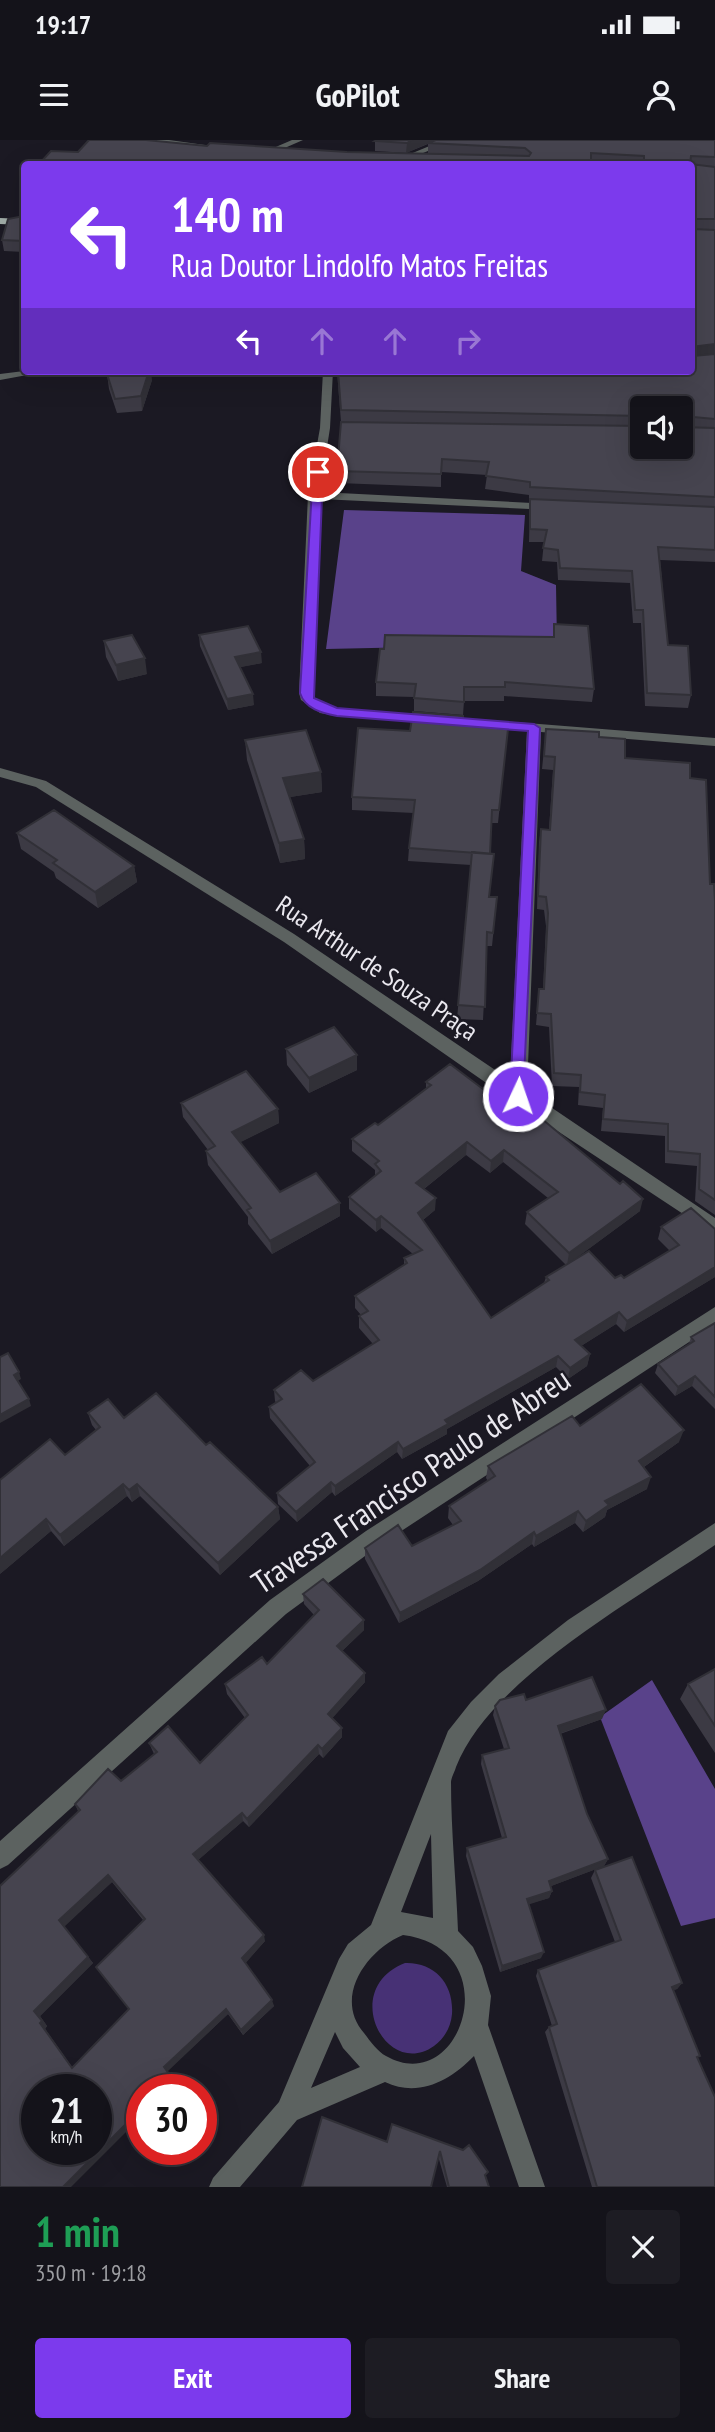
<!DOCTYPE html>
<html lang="en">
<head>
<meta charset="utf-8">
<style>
  :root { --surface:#14131a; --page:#1d1c23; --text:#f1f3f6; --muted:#9d9ea2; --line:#333239; --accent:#7c3aed }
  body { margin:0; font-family:"PT Sans Narrow",sans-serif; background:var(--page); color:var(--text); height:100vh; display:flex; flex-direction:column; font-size:26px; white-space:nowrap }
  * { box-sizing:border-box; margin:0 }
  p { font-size:23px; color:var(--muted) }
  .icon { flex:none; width:38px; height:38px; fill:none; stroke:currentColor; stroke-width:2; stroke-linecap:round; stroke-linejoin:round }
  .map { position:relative; height:2047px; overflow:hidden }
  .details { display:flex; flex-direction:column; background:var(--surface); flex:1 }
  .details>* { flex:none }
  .banner { position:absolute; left:21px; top:21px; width:674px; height:214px; border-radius:7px; box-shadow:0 7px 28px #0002,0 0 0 2px var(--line); background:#7c3aed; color:#fff; overflow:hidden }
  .fabs { position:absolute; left:630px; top:256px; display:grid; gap:14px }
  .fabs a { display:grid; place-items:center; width:63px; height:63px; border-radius:7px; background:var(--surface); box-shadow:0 7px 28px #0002,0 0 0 2px var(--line); font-size:35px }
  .speed { position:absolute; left:21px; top:1934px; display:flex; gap:14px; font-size:35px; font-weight:700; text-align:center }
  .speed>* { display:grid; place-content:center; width:91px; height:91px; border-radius:50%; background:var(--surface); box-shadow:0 7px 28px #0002,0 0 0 2px var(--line); line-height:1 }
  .speed small { font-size:18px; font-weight:400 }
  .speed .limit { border:10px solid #d22; background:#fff; color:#111 }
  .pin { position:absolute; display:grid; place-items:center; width:60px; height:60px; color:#fff; margin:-30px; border:4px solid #fff; border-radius:50%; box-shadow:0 2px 7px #0007 }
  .me { position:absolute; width:77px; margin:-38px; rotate:3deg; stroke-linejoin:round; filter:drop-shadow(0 0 5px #0008) }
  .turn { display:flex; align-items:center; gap:24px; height:147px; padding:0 35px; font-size:32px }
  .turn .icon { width:91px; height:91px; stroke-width:2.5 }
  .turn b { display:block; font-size:49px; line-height:60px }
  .lanes { display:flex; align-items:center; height:66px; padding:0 35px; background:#0003; justify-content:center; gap:35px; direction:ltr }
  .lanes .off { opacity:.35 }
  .round { display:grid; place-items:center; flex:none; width:74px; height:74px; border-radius:7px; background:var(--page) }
  .headline { display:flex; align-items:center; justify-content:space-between; height:119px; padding:0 35px }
  h1 { font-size:42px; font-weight:700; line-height:52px; color:#1e9e55 }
  .cta { display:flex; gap:14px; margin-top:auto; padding:14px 35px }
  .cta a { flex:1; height:80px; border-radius:7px; background:var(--accent); color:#fff; font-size:28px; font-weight:700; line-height:80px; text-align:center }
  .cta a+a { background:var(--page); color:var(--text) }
  .status { display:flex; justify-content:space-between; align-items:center; height:49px; padding:0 35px; background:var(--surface); direction:ltr }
  .status svg { height:19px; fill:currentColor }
  header { display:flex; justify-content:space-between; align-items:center; height:91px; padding:0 35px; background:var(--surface); font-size:32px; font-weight:700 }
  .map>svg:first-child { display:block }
</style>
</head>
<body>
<div class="status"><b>19:17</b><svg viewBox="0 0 49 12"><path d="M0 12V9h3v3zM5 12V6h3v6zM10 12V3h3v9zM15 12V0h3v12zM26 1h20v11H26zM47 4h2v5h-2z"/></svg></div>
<header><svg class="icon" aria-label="menu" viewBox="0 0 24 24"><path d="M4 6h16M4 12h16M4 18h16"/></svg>GoPilot<svg class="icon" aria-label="person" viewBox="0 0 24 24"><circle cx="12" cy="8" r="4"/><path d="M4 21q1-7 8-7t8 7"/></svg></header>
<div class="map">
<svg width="715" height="2047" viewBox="0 0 715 2047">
  <rect width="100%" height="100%" fill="#1b1923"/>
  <path fill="#473175" d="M405,1823c30,-1 49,21 47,51 -1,13 -8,25 -18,32 -48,34 -95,-57 -29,-83z"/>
  <path fill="#59428a" d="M344,370l181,5 -4,56 35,14 1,59 -231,5z
    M652,1540l63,109v129l-34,8 -81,-209z"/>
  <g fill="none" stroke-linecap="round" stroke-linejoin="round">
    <path fill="#5c6260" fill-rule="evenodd" d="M141,0h28l65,9 -4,3z
      M292,0h11l-32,14 -7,-2z
      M444,0h11l-59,24h-10z
      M24,231h25l-49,9v-6z
      M323,231h10l-3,57 -10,64 231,12 6,3 -6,3 -231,-11 -6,199 23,10 378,30v8l-174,-14 -14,359 188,127v17l-203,-134 -228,-159 -248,-155 -36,-10v-9l46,13 248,153 216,146 17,-349 -190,-15 -17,-3 -19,-13 -2,-7 9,-198 12,-67z
      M715,1167v18l-335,220 -94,69 -278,251 -8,4v-28l270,-241 96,-69z
      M715,1383v22c-77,53 -225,134 -259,222 -1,4 -5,11 -5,15 0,49 5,99 7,149l15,16 9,19 9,30 -3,29 57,162h-26l-45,-131c-24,25 -56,42 -89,26l-88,38 -57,67h-31l4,-9 66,-76 60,-143 9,-15 23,-19 77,-194 23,-29 28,-28 69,-54zM431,1694l2,84 -32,-6zM403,1795c107,14 58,164 -17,121 -8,-4 -16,-15 -22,-23 -31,-36 3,-83 39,-98zM335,1892l8,16 17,19 -49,21z"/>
    <path fill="#9faba6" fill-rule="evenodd" d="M0,78l24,1v6l-24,-1z"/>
  </g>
  <path fill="#3c3a44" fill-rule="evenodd" d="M715,0v422l-55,-2 8,85 23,50 -3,13 -43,-2 -4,-83h-8l-3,-40 -72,-3 -1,-18 -15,-1 2,-19h-15l1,-43h-1v-4l-44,-6 2,-14 -46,-3v15l-103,-4 3,-61 -4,-51h354v-207h-85l-528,-12 129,-6 140,6 81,2v-10l-22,9 -31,-2v-10zM642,268l39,38h-39z
    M24,61v51l-20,-1 -2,-11 21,-24 -2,-11z
    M107,234l45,6 -10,31 -25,2 -8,-24z
    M554,484l40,65 -2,13 -88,-6v5h-40l-1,14 -49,-4v-14l-38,-1v-14l177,-45z
    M199,495l63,28 -22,4 14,38 -26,5 -28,-64z
    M104,501l43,33 -29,7 -12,-24z
    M463,585l45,4 -10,94h-7l-1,31v43h7l-5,49h-5l-4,74 -26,-1 14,-154 -63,-4 1,-13 5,-35 -62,-3v-13l58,-66z
    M546,589l53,8 26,21 65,20 20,106 5,17v314l-20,-14 2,-35 -32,-3v-27l-64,-5 2,-23 -25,-3 1,-18 -27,-1 -3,-59 -13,-2 3,-36h4l3,-63 -2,-16 -7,-1 2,-67 2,-13h8l4,-59 -11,-1z
    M245,600l76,32 1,20 -32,5 14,42 1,20 -25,4 -33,-103z
    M17,693l117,33 3,16 -39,26 -42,-30 -2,-6 -33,-23z
    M286,909l71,21 -48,23 -22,-28z
    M426,942l214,129 -68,50 43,17h9l46,-27 -12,-12 3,-12 54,2v48l-91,55 -8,-8 -35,22 9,8 -3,12 -19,13 -12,-12 -109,62v5l-45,25 -5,-7 -62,44 -3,-4 -35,30 -19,-18 -1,-11 33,-27 -40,-48 -1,-11 7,-4 -1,-2 -1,-11 39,-9 60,-37 -14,-16v-12l2,-1 -6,-7v-12l49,-31v-7l9,-4 -32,-26 -5,4 -27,-23v-12l26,-21v-6l-23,-19v-12l26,-14 48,-36zM466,1015l24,18 13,-11 45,36 -21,14 -2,12 41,41 -20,12 -2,6 -53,35 -68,-98 12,-10 -11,-21z
    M181,963l97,6 1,14 -39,19 40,50 60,11v13l-68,38 -24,-30v-7l-40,-52 -2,-14 2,-1 -25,-33z
    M715,1183v86l-23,-23 -17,10 -20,-23 3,-9 31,-20 2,-7z
    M88,1273l36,5 82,27 72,62 2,12 -60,56 -80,-79 -8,6 -5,-6 -63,50 -13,-15 -51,43 65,-119 31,-25 -4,-5z
    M580,1286l99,16 -35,25 3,22 -40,21 -2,7 -22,15 -8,-9 -41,24 -2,-3 -54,37 -79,42 -34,-64v-11l47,-2 41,-21 -5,-7 1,-12 39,-25 -2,-3 2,-12z
    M303,1454l61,36 -22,21 23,31 -33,36 10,10v9l-19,21 -4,-4 -70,73 -6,-6 -45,39 67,81 -20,22 29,43 -31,29 -15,-21 -61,57 8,11 -175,105 78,-376 -3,-7 46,-23 33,-27 -5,-11 51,20 45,-45 -18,-24 -2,-10 42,-20 47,-49 -10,-11zM112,1742l31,38 -47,47 33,42 -57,58 -27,-38 2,-3 -7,-10 53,-53 -29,-37z
    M715,1529v84l-35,-54 8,-15z
    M526,1560l76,19 -42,15 27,80 21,45 -4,7 -53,20 1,5 -3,7 -21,6 13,54 -41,14 -34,-116 1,-8 35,-10 -21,-74 1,-9 22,-6 -11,-34 2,-9z
    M595,1730l87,113 -5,6 -4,1 25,68 17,129h-123l-47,-155 4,-5 3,-1 -16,-50 2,-6 77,-28 -24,-64z
    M392,1984l93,51 4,12h-42l-9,-31 -51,-14z"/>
  <path fill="#313037" d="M412,0h24l-30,13 1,-10z
    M715,204v11l-24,4v-12z
    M149,231h2l1,9 -10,31 -1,-15z
    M261,512l1,11 -26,5 -1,-11z
    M145,518l2,16 -29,7 -2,-16z
    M253,554l1,11 -26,5 -1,-11z
    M321,632l1,20 -38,6 -1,-20z
    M304,699l1,20 -25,4 -1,-20z
    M134,726l3,16 -39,26 -3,-16z
    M357,915v15l-48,23v-15z
    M278,969l1,14 -46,23 -1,-14z
    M467,1002l-1,13 -50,40v-12z
    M504,1010l-1,12 -13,11 1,-12z
    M436,1058l-1,12 -18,15 1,-12z
    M643,1059l-3,12 -73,54 2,-12z
    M340,1063v13l-68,38 -2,-13z
    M381,1076v12l-5,4v-12z
    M715,1127v10l-91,55 3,-11z
    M619,1172l-3,12 -43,27 2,-11z
    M590,1214l-3,12 -19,13 2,-11z
    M558,1216l-2,11 -109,62v5l-45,25 1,-10 42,-29z
    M19,1232l2,7 -5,3 -2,-7z
    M695,1236l-3,10 -17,10 3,-9z
    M29,1259l2,7 -31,17v-8z
    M684,1290l-5,12 -44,31 4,-12z
    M398,1302l-1,10 -62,44v-10z
    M651,1337l-4,12 -40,21 -2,7 -22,15 3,-11 19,-20z
    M331,1342l1,10 -35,30 -1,-10z
    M123,1344l4,12 -63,50 -4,-11z
    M137,1344l3,12 -8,6 -3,-12z
    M278,1367l2,12 -60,56 -2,-12z
    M578,1371l-3,12 -41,24 2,-11z
    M46,1379l5,12 -51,43v-16z
    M534,1392l-2,12 -54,37 -79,42 1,-10z
    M364,1480v10l-27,26v-10z
    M365,1533v9l-37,41v-9z
    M606,1570l-4,9 -47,16 3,-9z
    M342,1588v9l-19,21 -1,-9z
    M318,1605l1,9 -70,73 -2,-8z
    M242,1673l1,8 -47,41 -3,-8z
    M608,1719l-4,7 -58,22 3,-7z
    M108,1735l4,7 -48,45 -5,-7z
    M552,1751l-3,7 -25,8 3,-7z
    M264,1795l1,6 -21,24 -2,-7z
    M544,1812l-3,6 -41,14 2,-6z
    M88,1817l5,6 -53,53 7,10 -2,3 31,44 -4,-5 -32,-45 -6,-12z
    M682,1843l-5,6 -10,4 5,-6z
    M272,1860l2,6 -31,29 -2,-5z
    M226,1869l2,5 -61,58 -3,-5z
    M172,1938l3,4 -7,8h-8z
    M142,1968v8l-71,71h-8z"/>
  <path fill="#46444f" stroke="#313037" stroke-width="2" fill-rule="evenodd" d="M89,0h57l61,6 3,-3 137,9 182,4 2,-3 -6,-5 -97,-5 8,-3h279v17l-24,-1 -1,8 25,3v52h-24v-55h-47v-8l-53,-3v11h-552l12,-13 27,1z
    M377,0h35l-5,3 -32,-2z
    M24,72v29l-22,-1 6,-21 16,-3z
    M691,81l2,8 22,1v114l-24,3z
    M691,210l2,6 22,-2v65l-32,-3 -2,11 34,1v69l-185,-10v-5l-44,-6 3,-14 -47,-3 -1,15 -104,-3 4,-49 301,4v20h39v-38h-39v8l-301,-6 -3,-39h353z
    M109,231h40l-8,25 -26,3 -8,-25z
    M530,359l185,8v43l-57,-3 10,98 20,1 3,49 -44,-2 -4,-83h-8l-3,-39 -72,-3 -2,-18 -15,-2 4,-18 -17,-1z
    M554,484l34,2 6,63 -89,-7v5h-41v15l-50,-4 2,-14 -40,-2 4,-33h4l1,-14 169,2z
    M248,486l13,26 -26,5 18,37 -26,5 -28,-64z
    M132,495l13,23 -29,7 -12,-24z
    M413,572l50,4v9l45,4 -9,81h-7l-2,44 -81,-6 6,-48 -63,-3 6,-69 52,3z
    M546,589l53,3v5l26,2v19l65,5v15l16,2 4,104h4l1,17v299l-16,-11 1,-35 -32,-3v-27l-65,-5 2,-24 -25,-3 1,-17 -27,-2 -3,-59 -14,-1 2,-24h5l4,-76 -2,-16 -8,-1 3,-67 9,1 5,-73 -11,-1z
    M306,590l15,42 -38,6 21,61 -25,4 -34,-103z
    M54,670l80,56 -39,26 -42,-29 4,-3 -40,-27z
    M472,712l22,2 -5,43h8l-4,36 -6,-1 -2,75 -27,-2z
    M334,887l23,28 -48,23 -23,-29z
    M450,924l33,25 8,-7 39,27 90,75 3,-3 20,18 -74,54 -42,-41 31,-20 -54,-42 -13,11 -24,-19 -51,41 20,15 -18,15 73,105 58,-38 -3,-3 43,-26 26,27 6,-3 3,3 55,-33 -18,-18 30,-19 24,21v38l-88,54 -8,-9 -44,28 15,14 -20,14 -12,-12 -113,64 3,4 -45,25 -5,-7 -63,44 -4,-4 -35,30 -19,-19 38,-31 -46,-55 13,-8 -8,-9 27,-20 12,11 66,-41 -20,-24 9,-5 -13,-15 52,-33 -3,-5 18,-8 -41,-34 -5,4 -27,-23 32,-26 -6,-7 4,-3 -27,-22 23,-16 3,2 53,-40 -5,-3z
    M246,931l32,38 -46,23 48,60 36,-19 24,30 -70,38 -23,-31 4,-2 -45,-57 9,-5 -34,-43z
    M715,1183v74l-20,-21 -17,11 -20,-23 36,-23 -3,-4z
    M8,1213l11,19 -5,3 15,24 -29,16v-58z
    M641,1244l43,46 -45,31 12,16 -46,24 4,4 -23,16 -8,-10 -42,25 -2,-4 -54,38 -80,43 -35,-65 33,-23 14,21 49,-25 -12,-15 46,-30 -7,-10 84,-50 8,10z
    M156,1253l50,52 4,-3 68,65 -60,56 -81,-79 -8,6 -6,-6 -63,51 -14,-16 -46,39v-78l50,-41 15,16 35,-28 -12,-14 20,-14 16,19z
    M323,1439l41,41 -27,26 28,27 -37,41 14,14 -20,21 -4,-4 -71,74 -5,-6 -49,41 71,81 -22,23 30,42 -31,30 -15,-21 -62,58 8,11 -12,12h-18v18l-79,79h-63v-301l80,-76 -5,-6 33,-35 13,12 36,-29 -8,-9 19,-17 32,37 48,-48 -23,-31 37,-27 5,7 52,-54 -16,-16zM108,1735l37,44 -49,48 33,42 -57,59 -32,-45 2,-2 -8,-10 54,-54 -29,-37zM37,1950h59v59h-59z
    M715,1529v57l-27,-42z
    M592,1537l14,33 -48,16 29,88 21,45 -59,22 3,10 -25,8 17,53 -42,14 -35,-118 39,-11 -24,-82 27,-7 -14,-42 5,-6 24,-6 2,6z
    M632,1717l50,126 -10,4 28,69 -3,1 18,40v90h-118l-48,-160 8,-3 -19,-54 83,-30 -26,-70z
    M322,1977l65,25 5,-18 71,26 6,-5 19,27 -3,3 4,12h-40l-9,-36 -9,36h-129z"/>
  <path fill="#7c3aed" stroke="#51269a" stroke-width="2" d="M318,329l5,3 -9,226 23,10 197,16 6,4 -17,372h-11l-2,-4 18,-365 -191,-15c-15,-3 -32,-7 -37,-23l13,-221z"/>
  <g text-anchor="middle" stroke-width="5" stroke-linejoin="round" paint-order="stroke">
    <g font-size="26" fill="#eae8ef" stroke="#1b1923">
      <text transform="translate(377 828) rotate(34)" y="9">Rua Arthur de Souza Praça</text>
    </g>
    <g font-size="32" fill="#eae8ef" stroke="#1b1923">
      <text transform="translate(411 1341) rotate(-34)" y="11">Travessa Francisco Paulo de Abreu</text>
    </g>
  </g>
</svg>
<div class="fabs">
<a><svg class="icon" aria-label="sound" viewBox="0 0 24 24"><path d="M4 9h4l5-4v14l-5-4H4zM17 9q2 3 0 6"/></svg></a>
</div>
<div class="speed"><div>21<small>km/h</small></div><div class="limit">30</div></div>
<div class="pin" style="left:318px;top:332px;background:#d93025"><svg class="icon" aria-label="arrive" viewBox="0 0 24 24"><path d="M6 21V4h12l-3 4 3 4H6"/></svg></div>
<svg class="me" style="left:518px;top:956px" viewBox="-20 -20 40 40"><circle r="17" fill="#7c3aed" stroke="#fff" stroke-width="3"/><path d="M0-11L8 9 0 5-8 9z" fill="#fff"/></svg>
<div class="banner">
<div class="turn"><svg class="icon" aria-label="left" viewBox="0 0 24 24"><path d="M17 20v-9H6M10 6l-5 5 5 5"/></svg><div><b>140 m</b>Rua Doutor Lindolfo Matos Freitas</div></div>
<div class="lanes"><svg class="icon" aria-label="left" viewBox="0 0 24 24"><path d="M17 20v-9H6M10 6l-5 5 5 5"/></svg><svg class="icon off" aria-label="ahead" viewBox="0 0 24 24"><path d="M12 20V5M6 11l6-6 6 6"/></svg><svg class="icon off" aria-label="ahead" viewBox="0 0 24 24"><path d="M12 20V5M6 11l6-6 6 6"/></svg><svg class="icon off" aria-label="right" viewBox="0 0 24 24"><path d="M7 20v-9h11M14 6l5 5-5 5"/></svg></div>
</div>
</div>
<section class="details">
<div class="headline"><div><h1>1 min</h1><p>350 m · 19:18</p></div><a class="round"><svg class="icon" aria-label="close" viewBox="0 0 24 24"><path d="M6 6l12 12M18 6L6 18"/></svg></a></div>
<div class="cta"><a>Exit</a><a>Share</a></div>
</section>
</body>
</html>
